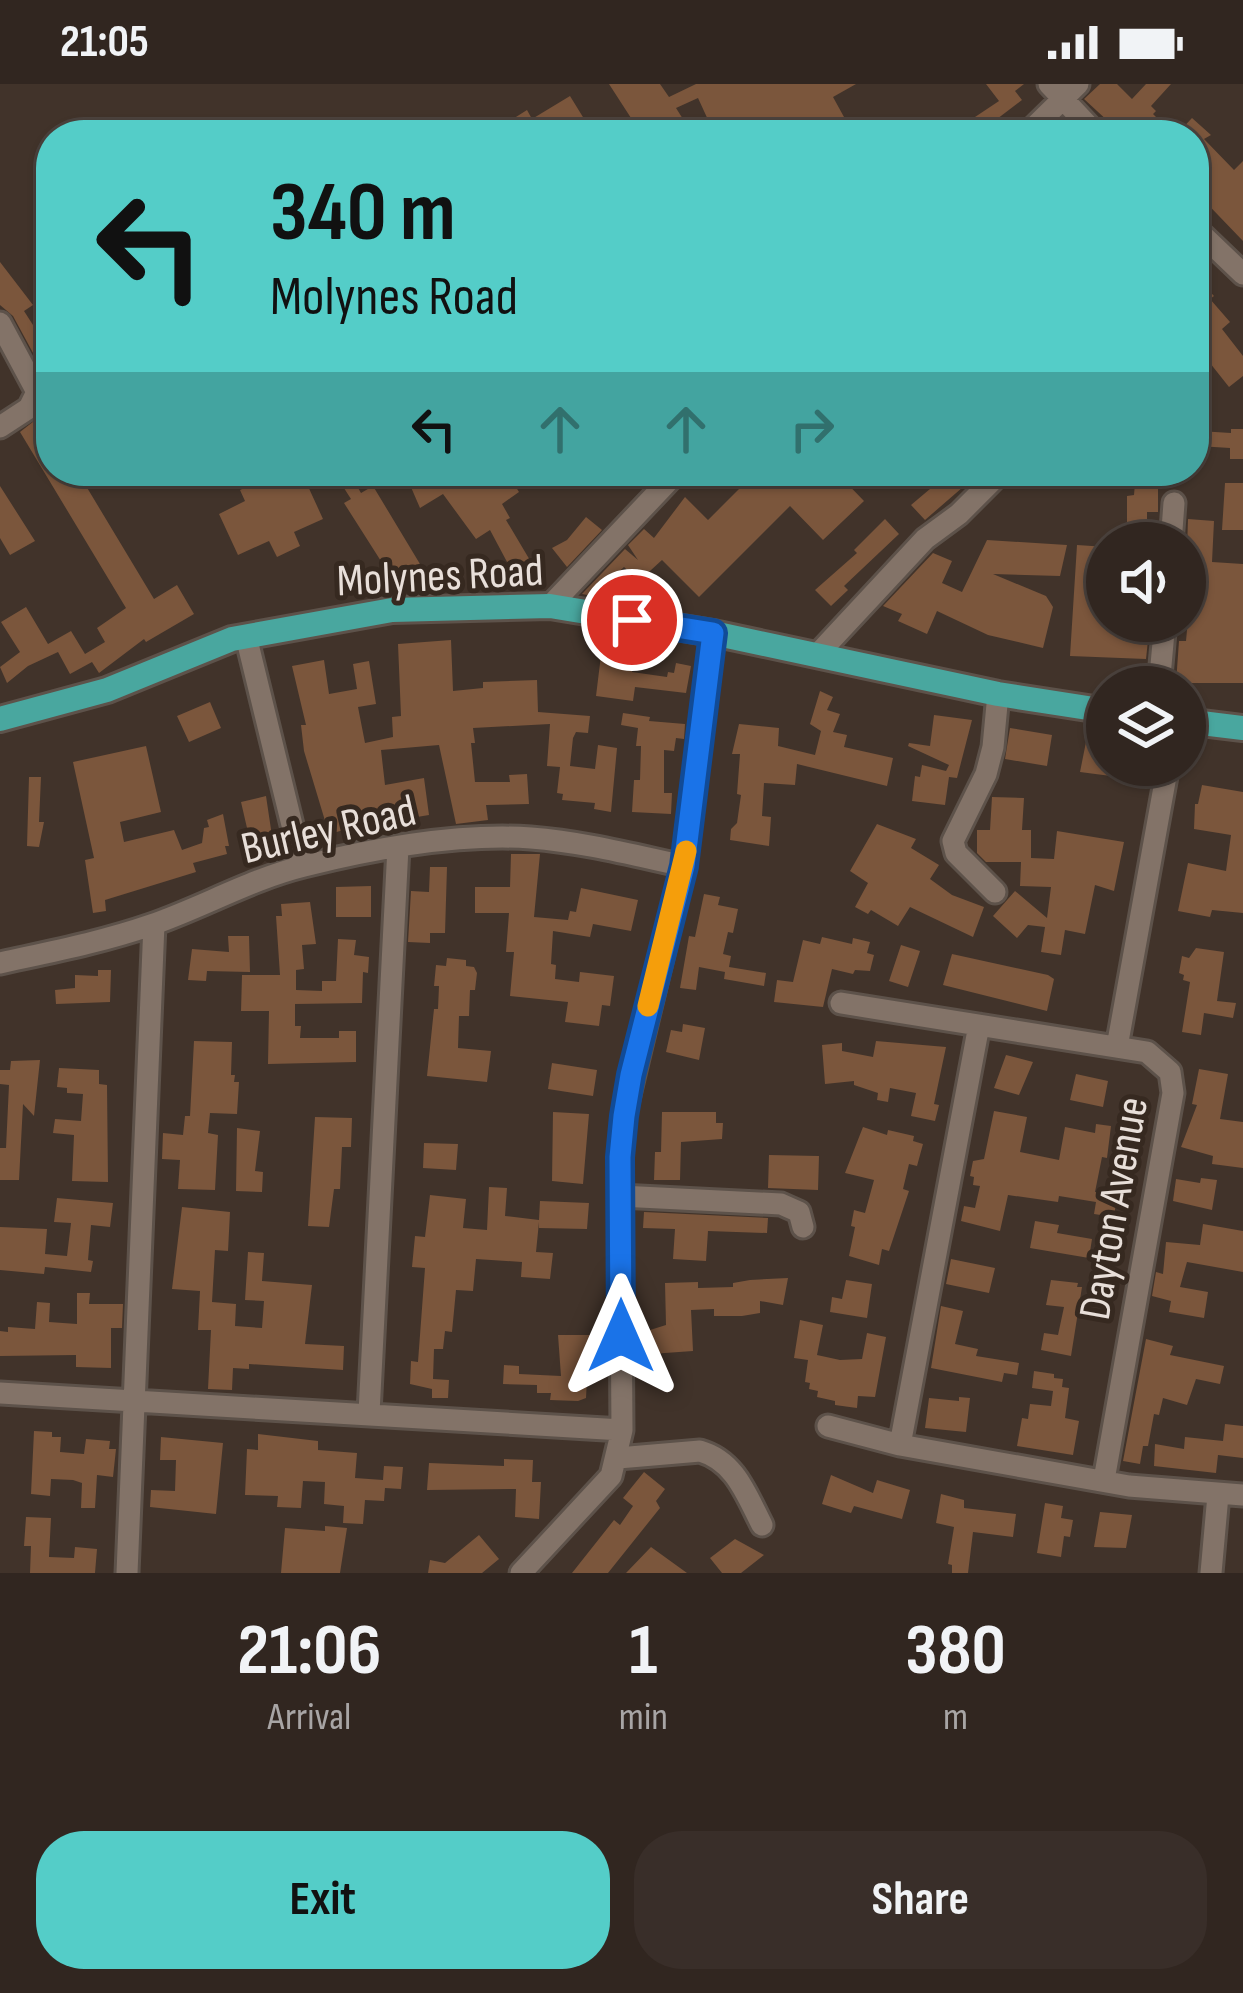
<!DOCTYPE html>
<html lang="en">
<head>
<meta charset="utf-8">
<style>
  :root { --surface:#312620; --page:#392e29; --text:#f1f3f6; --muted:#a8a5a5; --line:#4c433e; --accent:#54cdc8 }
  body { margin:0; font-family:"Sofia Sans Condensed",sans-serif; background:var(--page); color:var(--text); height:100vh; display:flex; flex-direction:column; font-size:45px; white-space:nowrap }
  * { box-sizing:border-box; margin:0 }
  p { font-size:39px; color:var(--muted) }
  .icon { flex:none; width:66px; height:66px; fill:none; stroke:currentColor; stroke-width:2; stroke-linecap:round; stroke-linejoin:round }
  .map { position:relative; height:1489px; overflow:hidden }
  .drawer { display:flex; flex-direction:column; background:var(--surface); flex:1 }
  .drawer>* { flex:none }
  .guide { position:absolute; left:36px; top:36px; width:1173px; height:366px; border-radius:48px; box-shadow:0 3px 9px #0004,0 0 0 3px var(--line); background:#54cdc8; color:#111; overflow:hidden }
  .controls { position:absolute; left:1086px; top:438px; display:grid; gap:24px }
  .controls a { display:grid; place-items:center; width:120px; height:120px; border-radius:50%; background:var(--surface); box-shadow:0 3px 9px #0004,0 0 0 3px var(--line); font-size:60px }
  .pin { position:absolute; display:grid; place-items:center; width:102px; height:102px; color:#fff; margin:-51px; border:6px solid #fff; border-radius:50%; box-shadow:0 3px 12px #0007 }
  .me { position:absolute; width:132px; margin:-66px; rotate:0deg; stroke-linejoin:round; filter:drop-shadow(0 0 9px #0008) }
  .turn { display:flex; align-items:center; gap:42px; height:252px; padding:0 36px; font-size:54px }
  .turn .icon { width:156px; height:156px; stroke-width:2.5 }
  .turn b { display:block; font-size:84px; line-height:102px }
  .lanes { display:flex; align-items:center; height:114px; padding:0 36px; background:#0003; justify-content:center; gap:60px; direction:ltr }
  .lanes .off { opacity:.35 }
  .eta { display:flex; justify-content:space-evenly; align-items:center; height:204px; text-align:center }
  .eta b { font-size:72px; font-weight:700; line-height:84px }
  .action { display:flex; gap:24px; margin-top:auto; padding:24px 36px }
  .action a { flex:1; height:138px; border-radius:48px; background:var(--accent); color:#111; font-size:48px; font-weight:700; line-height:138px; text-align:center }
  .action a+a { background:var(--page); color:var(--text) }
  .status { display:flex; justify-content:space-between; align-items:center; height:84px; padding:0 60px; background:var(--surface); direction:ltr }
  .status svg { height:33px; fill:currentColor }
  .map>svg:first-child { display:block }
</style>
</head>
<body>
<div class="status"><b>21:05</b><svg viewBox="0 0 49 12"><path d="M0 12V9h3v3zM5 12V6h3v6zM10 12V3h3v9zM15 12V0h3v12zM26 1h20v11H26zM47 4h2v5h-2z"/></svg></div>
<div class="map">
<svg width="1243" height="1489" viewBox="0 0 1243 1489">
  <rect width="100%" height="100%" fill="#41332a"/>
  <path fill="#7b563c" d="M609,0h51l9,13 27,-13h160l-23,13 11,20 -13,7 9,11h-125l-17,-37 -22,10 17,27h-51z
    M986,0h38l-9,7 7,9 -25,19 8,12 -6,4h-12l-12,-18 24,-16z
    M1100,0h17l15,15 14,-15h25l-20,22 5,5 -3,3 21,21h-51l-39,-36z
    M570,12l24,39h-78l-8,-13 19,-12 5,9z
    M1192,34l19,17 -7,4 30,31 9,-9v80l-49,-51v-55h-18z
    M0,178l33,43 -9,6 27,42v26l-6,-4 -32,-59 -13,-11z
    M1194,191l20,21 -4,3 20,23 -8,7 21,27v20l-14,11 -23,-29 -7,4 -5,-8z
    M43,330l8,14v43h26l77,128 23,-14 17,29 -48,28 -2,-3 -45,34 -7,-11 -22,12 -12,-22 -30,14 -21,17 -7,-16 20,-15 -19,-30 25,-15 22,37 23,-13 14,23 20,-12 -8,-14 29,-20 -106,-176z
    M1231,345h12v30h-13v-11l-32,-2 1,-15 32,2z
    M280,387h21l22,48 -29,13 6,14 -23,11 -8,-16 -31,14 -19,-41 26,-13 -5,-11z
    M404,387h102l13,21 -17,12 8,14 -4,2 28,47 -19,10 -25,-47 -14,9 -33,-45 -23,14z
    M757,387h78l29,30 -41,39 -33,-34 -91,91 -37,-37 -23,21 -15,-14 -31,29 -11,-2 43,-45 13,11 -10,-15 16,-16 10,9 31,-41 23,23z
    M1136,387h22v41h-11v31h-20v-47l7,-1z
    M950,388l13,15 -38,33 -14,-15z
    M353,395l8,14 12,-7 47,78 -27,16 -49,-77 7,-4 -9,-14z
    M1225,399h18v47h-21z
    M0,402l35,55 -25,14 -10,-17z
    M586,433l16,13 -35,37 -15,-19 15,-8z
    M885,435l14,15 -55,52 4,4 -17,16 -16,-16 42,-37 -3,-3z
    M1188,435l26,2 -2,41 31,2v119h-67l3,-42h7l3,-33h-4z
    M987,456l80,5 -7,31 -67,-2 53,22 7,11 -10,41 -55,-13 -51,-24 -10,23 -29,-13 4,-7 -19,-8 50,-53 19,8 -10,22 20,9z
    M1077,461l30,2v74h43l-4,38 -76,-3z
    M451,556l2,51 30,-3v-6l54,-2 1,32 52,4 -2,17 -12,-1 -3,6 -3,28 25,3 3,-24 19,3 -6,64 -17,-3 1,-6 -33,-3 1,-6 -6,-1 3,-26 -13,-1 3,-42 -77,4 2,15h-4l4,39h35l-1,-7 18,-1 2,30 -43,1 2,15 -32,4 -17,-79 -58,5 4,35 39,-7 5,37 -24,4 -1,-5 -75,20 -25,-83 -3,-26h5l-14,-59 32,-6 5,34 28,-5 -4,-25 16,-3 7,43 -18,3 7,36 28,-6 -1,-20 9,-1 -3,-72z
    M602,563l33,5 -3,20 35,5 1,-5 6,1 2,-10 15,3 -5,27 -51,-6 -2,14 -37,-5z
    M820,607l13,6 -6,13 13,4 -7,18 14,3 -3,12 49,11 -6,28 -90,-22 -2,21 -31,-2 -2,33 9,1 -2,29 -39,-6 1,-11 6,-6 4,-28 -4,-1 3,-40h-8l7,-30 40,4 -1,18 37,9 6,-24 -11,-7z
    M210,618l11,26 -32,14 -12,-26z
    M623,629l27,4 -1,4 36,3 -1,15 -8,-1 -2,13 -10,-1v43h8l-1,21 -39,-2 2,-32h6l1,-34h-5l2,-18 -17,-3z
    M934,631l38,5 -15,58 -8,-1 -4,28 -33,-4 3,-25 5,1 2,-12 24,6 3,-6 -41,-19 1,-3 21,3z
    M1010,644l42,7 -5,31 -42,-7z
    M1087,653l20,3v25h29l-2,14 -54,-7z
    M146,662l15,66 -41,10 4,20 50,-12 8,20 20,-7 2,-15 5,-1 -2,-7 16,-6 6,32h-4l2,8 -34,9 3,9 -91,28 1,11 -13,2 -8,-53 9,-2 -21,-96z
    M29,693h12l-2,45h5l-5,25 -12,-1z
    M1202,701l41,7v121l-31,-3 -2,7 -32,-6 10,-48 38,8 5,-36 -37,-6 1,-25h3z
    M266,712l6,40 -22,5 -9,-39z
    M992,713l32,1 -2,32h9v28l23,1 3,-28 67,11 -10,49 -19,-6 -10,49 -20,-4 -4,25 -20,-3 4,-25 -17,-2 -11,13 -24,-22 22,-25 32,27 4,-31 -31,-1 1,-24h-35l-9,-9v-23h13z
    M877,740l39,15 -5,9 28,17 -9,14 22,16 32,12 -11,30 -63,-30 -12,19 -27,-16 -3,4 -13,-7 13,-24 -18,-12z
    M511,770h29l-6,63 34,3 2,-9 6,1 5,-24 57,12 -7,31 -38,-7 -3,13 -37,-6 -2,33 5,1 -1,14 24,3 1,-10 34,4 -4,30 -8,-1 -3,21 -34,-4 3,-20 -58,-6 4,-44h-8l3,-39h-34v-26h35z
    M430,783h17l-2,66h-15v10l-22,-1 3,-51 18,1z
    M371,802v31h-35v-30z
    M704,810l16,3 -2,8 20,4 -5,24 -5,-1 -5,22 8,2 -2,11 37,6 -2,13 -40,-7 1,-7 -26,-5 -3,23 -16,-2 9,-52 6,1z
    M310,818l6,42 -14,1 2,24 -8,1v20l26,1v-10h14l2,-42 18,1 -2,15 15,2 -1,16 -5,-1 -1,31 -67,1v22h6l-1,12h39v-7h17v31l-88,2 1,-53h-28l1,-36h38l-4,-59h6l-1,-12z
    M228,852h21l1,36 -43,-1 -1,10 -18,-1 4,-31 37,3z
    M822,853l30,7 1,-6 17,4 -3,11 7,2 -4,16 -15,-1 -2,4 -21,-5 -9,38 -49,-5 3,-22 16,2 10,-42 17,4z
    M901,861l19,6 -12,36 -19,-6z
    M1196,864l28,4 -7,49 19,2 -3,15 -29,-5 -3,22 -19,-3 8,-50 -7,-2 1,-5 -5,-2 3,-17 7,2z
    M952,870l96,21 6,4 -7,32 -104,-26z
    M447,874l19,2v6l8,1 3,6 -2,17h-5l-1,26h-10l-1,32 33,3 -4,31 -60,-6 7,-67h4l1,-23h-5l2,-21 10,1z
    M98,886h13l-1,32 -54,2 -1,-14 20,-2v-13l23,1z
    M683,940l22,4 -6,32 -33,-8 5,-22 11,2z
    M194,957l38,1 -1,33h4l-1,7h5l-2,32 -27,-1 -2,20 10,2 -3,55 -37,-1 2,-29 -18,-1 1,-26 20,2 2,-19h5z
    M876,957l70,6 -12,57 5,1 -4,16 -24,-5 5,-23 -26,-5 -2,14 -11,-2 1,-7 -24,-8v-4l-29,3 -3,-39 20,-2v8l31,6z
    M1006,971l27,7 -14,33 -25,-7z
    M40,976l-6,56 -11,-12 -4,76h-19v-32h6l3,-63 -9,-1v-14h10l1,-9z
    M552,979l45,7 -4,26 -45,-7z
    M59,984l40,2v14l8,1 1,97 -36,-1 2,-46 -21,-2 2,-14 26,2 2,-27 -16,-1v-5l-10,-1z
    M1199,985l29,5 -8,45 23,3v46l-31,-4 1,-8 -32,-9 16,-42 -5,-1z
    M1076,990l32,7 -5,26 -33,-7z
    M994,1027l33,6 -7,35 39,8 6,-33 30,6 1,-9 15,2 -4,32 -5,-1 -7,35 22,3 -3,22 -20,-3 2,-12 -37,-6 -1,6 -50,-7 -8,36 -39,-10 3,-15 11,2 5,-22 -7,-1 1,-8 -4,-1 3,-15 11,-2z
    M553,1028l36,2 -6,70 -31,-3z
    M662,1028h54v11h7l-1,16 -41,3 -1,38h-26l1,-28h6z
    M315,1033l37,1 -1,29h-9l-2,42h-6l-5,38 -21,-1z
    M863,1043l24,8 1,-5 26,6 -1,5 10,3 -6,22 -8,-2 -6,25 6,2 -20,60 -7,-2 -3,16 -30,-9 6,-29 -4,-1 3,-16 11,3 9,-33 -29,-7z
    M237,1044l23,3 -5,40 8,1 -1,20 -26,-1z
    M424,1059l34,1 -2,26 -33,-2z
    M769,1071l50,1 -1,34 -50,-2z
    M1201,1094l16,2 -5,30 -39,-9 3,-22 24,4z
    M489,1103l18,1 -2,28 34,4 1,-19 49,2 -2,26 -48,-1v-6l-3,30 17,1 -3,26 -29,-2 1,-15 -46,-3 -3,32 -17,-1 -4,42 -7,-1 -2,18h-9l-1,30 16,1 -1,18h-16v-9l-22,-5 1,-23 7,1 7,-94 -13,-1 3,-31 10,1 5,-42 36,4 -3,29 24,2z
    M57,1114l56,5 -3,24 -19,-2 -3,35 5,1 -2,11 -46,-5 -1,7 -44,-4v-43l47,2 -2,25 22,2 4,-33 -17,-1z
    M182,1123l48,5 -2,39 -13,-1 -3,52 24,2 -1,22 27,2 2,-27 -19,-1 3,-48 16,1 -2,28 50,4 -7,59 39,2 -1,24 -94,-6v5l-16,-1 -1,22 -24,-1 3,-59h-13l2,-39 -28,-2z
    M644,1128l124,6 -1,15 -59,-2 -2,30 -33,-2 2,-30 -32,-1z
    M1035,1137l24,4 -2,8 35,6 -3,19 -59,-10z
    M1203,1140l40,7v41l-56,-10 -7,25 28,5 -4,26 -35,-6 2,-11 -19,-5 4,-24 7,2 3,-32 34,3z
    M951,1175l44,9 -6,25 -43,-9z
    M788,1194l-5,27 -23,-4v12l-18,3h-28v-7l-23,1 2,41 -42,3 -1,-24 16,-5 -1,-42 33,-1v6l35,-1v-4l17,-3z
    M846,1196l26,4 -5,34 -37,-6 2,-15 10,2z
    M1051,1196l27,3 -1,4h5l-11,69 -30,-6 3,-17 14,2 6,-28 -18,-2z
    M77,1209h13l-1,11h34l-1,24h-11v40l-35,-1v-12l-76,1v-25l8,1v-5l27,2 2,-27 13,1 -1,19 28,2z
    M941,1222l22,5 -8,33 23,5 -2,7 43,7 -2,12 -13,-2 -2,9 -71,-14z
    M800,1236l23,5 -6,30 23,5 22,-1 5,-26 19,4 -11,60 -17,-1 -1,12 -22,-3v-4l-18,-4 1,-6 -9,-2 1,-6 -5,-1 3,-22 -14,-2z
    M558,1251h38l-1,45 -8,-1 -1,19 -8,3 -28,-1 1,-7h-14v-8l-34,-1 1,-19 15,1v8l42,2z
    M1146,1255l27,7 -3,9 54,11 -4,18 -24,-5 -9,26 -24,-7 -4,17 -5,-1 -6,32h-5l-3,18 -17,-3z
    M1034,1287l20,3v4l9,1 -1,8 7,1 -4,30 14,3 -6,34 -56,-9 5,-28 6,1 2,-15 21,2 2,-15 -21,-3z
    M959,1313l11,1 -4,34 -41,-4 4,-30 30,3z
    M1225,1340l18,2v32l-25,-3 -2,18 -62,-7 1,-22 29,5 1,-12 38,4z
    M34,1347l18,1v5h9l-1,15 24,2 2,-15 24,2 -1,8h7l-3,28 -16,-2 -2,33h-14l1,-25 -9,-3 -22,-1 -1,17 -19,-2z
    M258,1350l60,7v9l39,3 -2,25 28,2 1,-14 19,1 -2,22 -16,-1 -1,13 -19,-1 -2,24 -20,-1 1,-17 -20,-2 1,-22 -22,-1 -2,27 -24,-1 1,-11 -33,-1 2,-46 11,1z
    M161,1353l62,6 -7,71 -66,-7 1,-17 24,1 1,-31h-16z
    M504,1375l29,1 -1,22h9l-2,37 -24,-2 1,-28 -89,1 2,-27 75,3z
    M644,1388l21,17 -9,12 4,7 -52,65h-36l42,-53 6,5 13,-19 -10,-8z
    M831,1391l42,18 4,-13 33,10 -8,29 -48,-13 -3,7 -29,-9z
    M941,1410l23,6v8l52,6 -3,23 -40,-5 -5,41h-16v-8l-4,-1 6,-37 -18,-4z
    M1045,1419l18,3 -2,12 12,2 -3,17 -6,-1 -3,21 -24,-4z
    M1100,1428l32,3 -6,33 -32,-1z
    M26,1433l25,1 -2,39 25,1 1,-11 22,2 -2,24h-65l1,-27h-7z
    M325,1442l22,2 -7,45h-59l4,-45 40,3z
    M479,1451l20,24 -17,14h-54l2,-13 15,3z
    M735,1455l29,16 -23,18h-19l-12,-15z
    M651,1463l36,26h-61z"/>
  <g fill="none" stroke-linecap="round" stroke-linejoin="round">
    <defs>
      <path id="minor" d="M1049,0l48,51
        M1026,51l52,-51
        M1194,143l49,47
        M0,239l37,69 -8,16 -29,19
        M1171,459l3,-40
        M550,522l128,-135
        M246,552l56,230
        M818,570l107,-115 34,-25 43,-43
        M1159,603l6,-66
        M995,808l-39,-39 -3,-12 33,-67 7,-27 5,-53
        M0,879c50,-11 102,-21 151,-38 52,-18 100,-46 153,-59 72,-18 153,-33 227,-28 52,4 102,17 153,28
        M841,919l306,49 23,20 3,21 -69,387
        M1117,963l51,-282
        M620,1112l161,8 18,8 4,15
        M0,1309l622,37
        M369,1329l29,-566
        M828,1342l72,19 229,41 114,9
        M900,1361l79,-420
        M618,1374l82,-7c35,10 46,43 62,74
        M127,1489l27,-649
        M521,1489l90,-97 11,-46 -2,-273 4,-41 60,-250 29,-233
        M1211,1489l7,-78"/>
      <path id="major" d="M0,635l107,-29 125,-51 160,-29 158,-4 163,27 285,61 109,17
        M1185,637l58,7"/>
    </defs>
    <use href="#minor" stroke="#5d524a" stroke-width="27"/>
    <use href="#major" stroke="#5d524a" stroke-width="30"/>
    <use href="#minor" stroke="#837368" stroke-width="21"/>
    <use href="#major" stroke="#49a79f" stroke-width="24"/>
  </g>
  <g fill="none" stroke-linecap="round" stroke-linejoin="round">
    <defs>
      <path id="route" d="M621,1252l-1,-179 4,-41 7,-41 53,-209 29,-233 -81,-13"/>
    </defs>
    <use href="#route" stroke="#114b97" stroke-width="30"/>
    <use href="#route" stroke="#1a73e8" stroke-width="21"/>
    <path stroke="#f59e0b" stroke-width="21" d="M648,922l38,-155"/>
  </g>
  <g text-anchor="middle" stroke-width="10" stroke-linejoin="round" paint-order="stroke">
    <g font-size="45" fill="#e8dfd9" stroke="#362920">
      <text transform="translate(440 490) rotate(-3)" y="16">Molynes Road</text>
      <text transform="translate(328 744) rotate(-13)" y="16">Burley Road</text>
      <text transform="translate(1112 1124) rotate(-80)" y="16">Dayton Avenue</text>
    </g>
  </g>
</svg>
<div class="controls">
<a><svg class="icon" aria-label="sound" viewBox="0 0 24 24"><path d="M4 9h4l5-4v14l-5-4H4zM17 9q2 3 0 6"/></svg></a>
<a><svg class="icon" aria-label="layers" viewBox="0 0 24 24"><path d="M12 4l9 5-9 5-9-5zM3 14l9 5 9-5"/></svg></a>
</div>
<div class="pin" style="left:632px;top:536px;background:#d93025"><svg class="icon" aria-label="arrive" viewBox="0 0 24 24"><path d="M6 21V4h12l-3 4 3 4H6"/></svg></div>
<svg class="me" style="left:621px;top:1252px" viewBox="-20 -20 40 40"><path d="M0-17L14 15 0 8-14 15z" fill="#1a73e8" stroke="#fff" stroke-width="4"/></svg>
<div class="guide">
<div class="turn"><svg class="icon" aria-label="left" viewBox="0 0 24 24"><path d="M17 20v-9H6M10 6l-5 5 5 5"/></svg><div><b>340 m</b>Molynes Road</div></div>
<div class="lanes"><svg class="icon" aria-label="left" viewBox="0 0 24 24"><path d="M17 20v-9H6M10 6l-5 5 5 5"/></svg><svg class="icon off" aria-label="ahead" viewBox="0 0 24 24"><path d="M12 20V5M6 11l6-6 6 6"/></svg><svg class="icon off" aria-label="ahead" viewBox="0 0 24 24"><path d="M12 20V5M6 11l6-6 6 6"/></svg><svg class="icon off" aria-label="right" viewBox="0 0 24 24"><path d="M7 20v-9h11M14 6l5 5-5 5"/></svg></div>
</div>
</div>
<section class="drawer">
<div class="eta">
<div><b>21:06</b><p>Arrival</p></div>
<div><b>1</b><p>min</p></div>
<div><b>380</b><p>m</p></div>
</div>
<div class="action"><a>Exit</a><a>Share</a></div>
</section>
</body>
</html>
